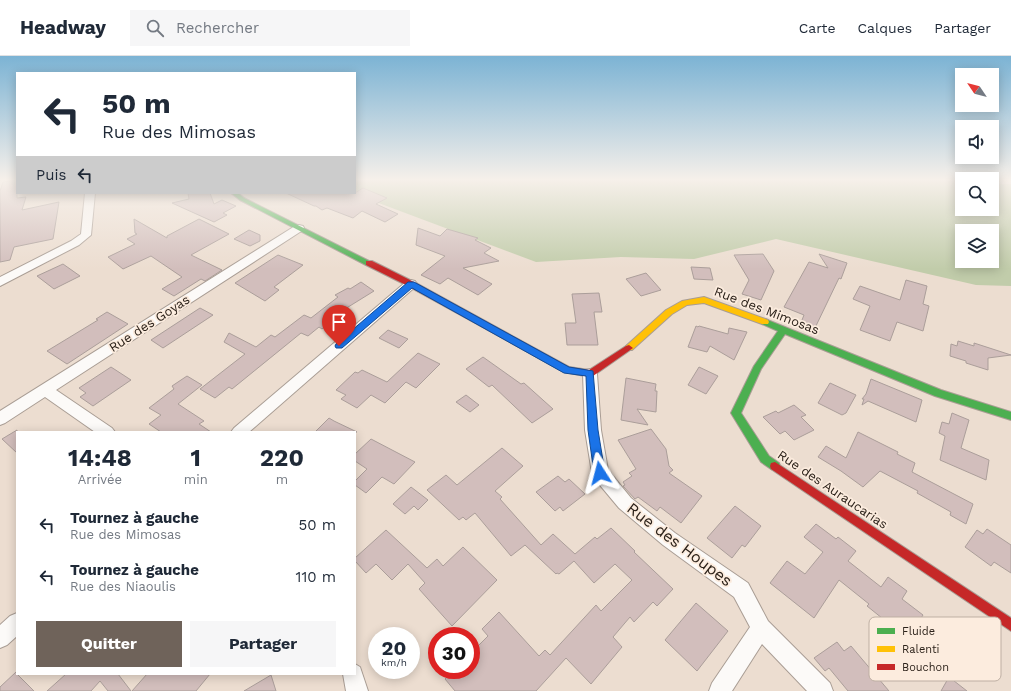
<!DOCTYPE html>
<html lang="fr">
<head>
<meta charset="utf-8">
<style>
  :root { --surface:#fff; --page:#f6f6f7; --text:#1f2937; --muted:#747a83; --line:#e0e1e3; --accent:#6f635a }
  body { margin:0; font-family:"Work Sans",sans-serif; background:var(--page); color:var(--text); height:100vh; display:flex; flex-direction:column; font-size:15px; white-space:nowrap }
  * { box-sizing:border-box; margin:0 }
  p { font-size:13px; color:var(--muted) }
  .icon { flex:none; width:22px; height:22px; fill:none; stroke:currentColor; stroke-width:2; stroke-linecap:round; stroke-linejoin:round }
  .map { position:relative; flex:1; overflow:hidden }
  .details { position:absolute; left:16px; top:375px; width:340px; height:244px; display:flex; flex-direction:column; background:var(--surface); border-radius:0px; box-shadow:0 2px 10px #0003 }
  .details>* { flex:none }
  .hud { position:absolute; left:16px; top:16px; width:340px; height:122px; border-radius:0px; box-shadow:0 2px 10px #0003; background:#fff; color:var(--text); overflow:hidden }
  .needle { width:26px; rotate:305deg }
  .buttons { position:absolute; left:955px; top:12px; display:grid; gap:8px }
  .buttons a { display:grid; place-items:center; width:44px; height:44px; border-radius:0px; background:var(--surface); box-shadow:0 2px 10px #0003; font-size:20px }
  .speed { position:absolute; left:368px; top:571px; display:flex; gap:8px; font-size:20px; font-weight:700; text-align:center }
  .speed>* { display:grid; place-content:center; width:52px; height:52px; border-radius:50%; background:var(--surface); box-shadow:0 2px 10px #0003; line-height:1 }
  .speed small { font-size:10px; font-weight:400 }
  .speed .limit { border:6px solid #d22; background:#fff; color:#111 }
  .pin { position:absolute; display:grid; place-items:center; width:34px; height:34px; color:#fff; margin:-41px -17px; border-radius:50% 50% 50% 0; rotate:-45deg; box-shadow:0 0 4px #0007 }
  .pin .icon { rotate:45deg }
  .me { position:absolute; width:44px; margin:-22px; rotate:351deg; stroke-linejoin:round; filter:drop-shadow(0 0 3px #0008) }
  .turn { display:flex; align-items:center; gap:14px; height:84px; padding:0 20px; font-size:18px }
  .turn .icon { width:52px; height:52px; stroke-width:2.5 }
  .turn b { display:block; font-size:28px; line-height:34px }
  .then { display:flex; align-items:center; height:38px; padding:0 20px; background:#0003; gap:8px; font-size:15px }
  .eta { display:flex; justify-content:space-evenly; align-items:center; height:68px; text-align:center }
  .eta b { font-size:24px; font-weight:700; line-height:28px }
  .action { display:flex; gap:8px; margin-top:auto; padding:8px 20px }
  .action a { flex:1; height:46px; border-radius:0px; background:var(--accent); color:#fff; font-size:16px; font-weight:700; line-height:46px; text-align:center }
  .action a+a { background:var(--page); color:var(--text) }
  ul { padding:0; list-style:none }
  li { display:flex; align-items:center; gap:12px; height:52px; padding:0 20px }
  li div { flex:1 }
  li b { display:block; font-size:15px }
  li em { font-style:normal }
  header { display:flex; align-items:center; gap:24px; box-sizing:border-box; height:56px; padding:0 20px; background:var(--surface); border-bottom:1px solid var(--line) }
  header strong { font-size:19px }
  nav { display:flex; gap:22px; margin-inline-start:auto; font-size:14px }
  .search { width:280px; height:36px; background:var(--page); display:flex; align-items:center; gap:10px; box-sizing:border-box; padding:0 14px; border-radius:0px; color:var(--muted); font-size:15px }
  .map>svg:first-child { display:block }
</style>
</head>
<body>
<header>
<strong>Headway</strong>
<div class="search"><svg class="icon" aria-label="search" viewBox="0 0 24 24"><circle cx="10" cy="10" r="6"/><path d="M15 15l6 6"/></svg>Rechercher</div>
<nav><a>Carte</a><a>Calques</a><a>Partager</a></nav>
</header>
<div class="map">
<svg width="1011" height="635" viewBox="0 0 1011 635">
  <rect width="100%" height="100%" fill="#ecddd0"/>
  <path fill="#c1ccaa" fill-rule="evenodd" d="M355,124h596l11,5v24h30v-25h19v102l-35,-1 -200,-46 -82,20 -73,-2 -85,5 -184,-69h3zM962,175h30v30h-30z"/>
  <path fill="#d2bebc" stroke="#ab9e9a" d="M17,124v18l9,-1 -4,13 37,-8 -6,37 -39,8 -4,13 -10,2v-71l3,-9z
    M363,132l24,10 -11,6 22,10 -13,8 -23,-11 -9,7 -26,-10 -5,2 -6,-4h-2l-28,-13h69z
    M188,137h22l4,11 8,-4 14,6 -13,7 4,2 -13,7 -42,-19 17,-4z
    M134,163l33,19v-2l32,-17 30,15 -38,21 31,15 -17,11 -4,-2 -27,17 -12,-7 20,-12 -31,-21 -28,13 -15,-12 27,-13 -8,-5 10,-5 -2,-1z
    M418,172l22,8 7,-7 31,9 -3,2 16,8 -7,5 15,8 -36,7 29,16 -14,11 -30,-17 -8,6 -19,-9 24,-19 -29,-11z
    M249,174l11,5v6l-10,5 -16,-7z
    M763,198l11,17 -13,29 -19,-6 7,-14 -15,-25z
    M819,198l28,9 -6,16 -2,-1 -25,52 -14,-5 4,-10 -20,-8 25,-45 19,6z
    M278,199l25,10 -29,22 5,3 -14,11 -30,-18z
    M63,208l17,12 -26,13 -17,-13z
    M691,211l19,1 3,12 -19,-1z
    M646,217l15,17 -20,6 -15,-17z
    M906,224l21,6 -4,18 6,2 -6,25 -26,-9 -7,19 -30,-11 10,-24 -17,-7 7,-13 40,14z
    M361,226l13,9 -42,26 3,1 -13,11 -3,-2 -11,9 -7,-3 -69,56 -3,-2 -14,11 -15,-9 45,-35 -21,-12 5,-9 27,14 15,-12 4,2 29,-22 7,3 27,-21 -3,-2 13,-7 2,1z
    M599,237l3,19h-8l4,33h-31l-2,-22h11l-4,-29z
    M200,252l13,7 -50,33 -12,-8z
    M107,256l21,12 -61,40 -20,-13 51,-31 -2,-1z
    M696,270l2,1 1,-1 29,8 1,-6 18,4 -13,28 -24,-14 -3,6 -19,-5z
    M388,274l20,9 -9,9 -20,-10z
    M958,285l16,5v-3l37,12 -23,3v12l-22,-7v-2l-16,-5 1,-12 6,2z
    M418,297l22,11 -24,24 -10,-6 -21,21 -14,-8 -14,13 -16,-9 5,-4 -10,-5 19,-18 3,1 4,-3 25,12z
    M483,301l38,27 3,-1 29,26 -21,14 -40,-38 -3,2 -23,-18z
    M111,311l20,13 -38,26 -13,-9 6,-4 -7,-5z
    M699,311l19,9 -12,18 -18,-9z
    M187,320l15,9 -24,19 26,17 -5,3 12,8h-50l-12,-8 12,-9 -12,-7 25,-19 -2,-3z
    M626,322l30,6 -1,7h2l-1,21 -19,-3 11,16 -27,-5z
    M871,323l51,21 -6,22 -48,-21 -6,4 2,-6h-2l4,-5z
    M830,327l26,12 -10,18 -4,2 -24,-12z
    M466,339l13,10 -9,7 -14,-10z
    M794,349l12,10 -5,2 13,13 -20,10 -9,-9 -5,3 -17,-17 13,-6 2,2z
    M952,357l17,7 -8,28 28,12 -3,20 -46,-20 5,-24 -6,-3 3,-11 7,2z
    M329,362l5,3 23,11h-42z
    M651,373l15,20 3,17 4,4 -4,3 33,23 -21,27 -21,-16 -3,4 -19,-14 -3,2 -12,-13 2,-1 -2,-3 9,-6 -3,-3 7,-4 -18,-29z
    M17,374v23l-15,-14z
    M858,376l40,20 -1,2 18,9 -3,9 61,32 -7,20 -16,-9 1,-3 -34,-19 1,-2 -38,-20 -17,16 -22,-16 -23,-14 8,-11 20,12z
    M371,383l44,23 -21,22 -12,-7 -16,16 -11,-8v-4l12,-12 -12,-8v-7z
    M502,392l21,18 -28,25 7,6 -2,2 41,46 12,-11 22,20 20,-17 2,2 14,-11 24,23 -1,1 39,37 -16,17 -4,-4 -19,20 -4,-5 -17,20 9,10 -31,37 -25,-26 -30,33h-81l-10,-12 9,-9h17v-17l17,-17 -6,-7 17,-17 40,44 6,-6 5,5 46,-50 5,6 31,-31 -17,-16 -21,19 -20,-22 -15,13 -2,-1 -1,1 -31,-29 -14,11 -36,-43 -9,7 -3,-3 -4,3 -32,-30 19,-15 11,10z
    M558,420l7,6 4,-3 16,15 -22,17 -3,-4 -5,4 -19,-19z
    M411,431l17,13 -10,10 -4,-4 -9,8 -12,-10z
    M735,450l26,20 -16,21 -3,-2 -10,13 -25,-20z
    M816,468l20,15 2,-2 18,14 -8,10 33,26 7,-10 19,14 -5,8 21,16 -5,8 14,11 -13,21 -29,-24 3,-4 -26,-21 2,-2 -30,-24 -25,38 -44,-35 17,-22 18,13 18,-22 -19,-15z
    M987,473l24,16v28l-17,-11 -3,4 -26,-19 12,-17 6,4z
    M386,474l41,38 10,-9 6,7 20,-19 34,33 -45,46 -33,-37 6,-6 -17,-19 -16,16 -16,-16 -10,9 -11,-12v-3z
    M696,547l32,28 -31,40 -32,-31z
    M837,586l7,9 7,-5 38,45h-41l-19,-23 -4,3 -11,-13z
    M16,616l1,2 17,17h-34v-4z
    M66,618h52l13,17h-23l-8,-10 -9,10h-44z
    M147,618h63l-14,17h-64z
    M271,619l5,16h-32z
    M949,621l18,14h-26z"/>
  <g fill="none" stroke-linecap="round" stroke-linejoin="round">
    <defs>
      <path id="street" d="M85,137h10l-4,42 -12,10 -79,41v-9l71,-36 10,-7z
        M299,169l4,1 1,2 -1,2 -247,160 56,38 3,4h-20l-50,-35 -40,26 -5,2v-14l295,-185z
        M411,224l4,1 2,3 -2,3 -166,145h-18l3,-4 173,-147z
        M590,313l5,1 2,4 4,56 7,40 23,28 44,35 73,50 20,38 62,62 3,8h-26l-45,-47 -30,47h-23l3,-8 38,-56 -16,-30 -71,-52 -44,-37 -25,-30 -2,-5 -7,-43 -2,-56 2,-4z
        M17,557v23l-10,9 -7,3v-23l10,-9z
        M355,608l5,3 8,24h-22l-3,-17h12z"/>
      <path id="fast" d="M231,137h7l6,5 129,65 -4,2h-3l-126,-65z
        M765,263l176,71 70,22v8l-76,-24 -150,-62 -24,35 -20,44 28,43 10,7 1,3 -1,3 -4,1 -4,-1 -10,-7 -30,-49 23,-47 24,-35 -16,-7 -1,-2z"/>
      <path id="slow" d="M704,241l64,23 1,2 -1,2h-6l-58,-21 -17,2 -15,9 -40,36h-6l-1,-2 1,-2 40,-36 16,-9z"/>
      <path id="jam" d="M366,205h6l42,21 155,85 20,3 37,-24 3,-1 4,3 -40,28 -3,1 -26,-5 -156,-86 -42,-21z
        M775,406l236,156v13l-240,-162 -1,-3 1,-3z"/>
    </defs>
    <use href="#street" stroke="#a99d94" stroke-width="2"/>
    <use href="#fast" stroke="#a99d94" stroke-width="2"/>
    <use href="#slow" stroke="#a99d94" stroke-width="2"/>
    <use href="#jam" stroke="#a99d94" stroke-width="2"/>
    <use href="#street" fill="#fcfaf8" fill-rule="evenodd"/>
    <use href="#fast" fill="#4caf50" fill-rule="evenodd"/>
    <use href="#slow" fill="#ffc107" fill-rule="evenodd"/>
    <use href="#jam" fill="#c62828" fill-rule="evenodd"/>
  </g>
  <linearGradient id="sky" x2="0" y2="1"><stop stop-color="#7cb3d4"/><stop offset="0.58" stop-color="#f6f0ea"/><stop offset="1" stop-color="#f6f0ea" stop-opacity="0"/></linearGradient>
  <rect width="1011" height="213" fill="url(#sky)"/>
  <path fill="#1a73e8" stroke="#114b97" d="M408,226h6l155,85 24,4 5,59 7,43 -2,3 -3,1 -4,-1 -2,-3 -6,-43 -2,-54 -22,-3 -152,-85 -70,60h-6l-1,-2 1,-2z"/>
  <g text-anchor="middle" stroke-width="3.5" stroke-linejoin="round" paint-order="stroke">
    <g font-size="13" fill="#2c221a" stroke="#fcecde">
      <text transform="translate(767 254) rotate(21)" y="5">Rue des Mimosas</text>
      <text transform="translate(149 267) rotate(-33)" y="5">Rue des Goyas</text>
      <text transform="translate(833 433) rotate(34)" y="5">Rue des Auraucarias</text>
    </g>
    <g font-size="16" fill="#2c221a" stroke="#fcecde">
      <text transform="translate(680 488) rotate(37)" y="6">Rue des Houpes</text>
    </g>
  </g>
  <rect x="869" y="561" width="132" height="64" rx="6" fill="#fcecde" stroke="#beafa3" stroke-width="1"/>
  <rect x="877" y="572" width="18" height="6" fill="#4caf50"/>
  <rect x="877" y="590" width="18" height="6" fill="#ffc107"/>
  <rect x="877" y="608" width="18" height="6" fill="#c62828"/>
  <g font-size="11" fill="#2c221a">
    <text x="902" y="579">Fluide</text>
    <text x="902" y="597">Ralenti</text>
    <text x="902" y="615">Bouchon</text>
  </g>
</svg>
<div class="buttons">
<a><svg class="needle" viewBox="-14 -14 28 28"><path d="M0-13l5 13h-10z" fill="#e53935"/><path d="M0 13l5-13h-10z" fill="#747a83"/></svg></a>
<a><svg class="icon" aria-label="sound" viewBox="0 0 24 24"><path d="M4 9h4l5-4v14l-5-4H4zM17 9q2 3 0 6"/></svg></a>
<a><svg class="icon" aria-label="search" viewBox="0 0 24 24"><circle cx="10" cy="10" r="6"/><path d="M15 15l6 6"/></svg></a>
<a><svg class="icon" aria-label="layers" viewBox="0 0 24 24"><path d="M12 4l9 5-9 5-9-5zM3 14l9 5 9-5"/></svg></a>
</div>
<div class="speed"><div>20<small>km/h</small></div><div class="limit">30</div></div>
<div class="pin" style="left:339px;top:290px;background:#d93025"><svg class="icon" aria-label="arrive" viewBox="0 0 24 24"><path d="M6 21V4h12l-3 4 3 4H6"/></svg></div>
<svg class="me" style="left:600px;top:417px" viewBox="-20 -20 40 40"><path d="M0-17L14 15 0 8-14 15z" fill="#1a73e8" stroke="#fff" stroke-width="4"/></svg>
<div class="hud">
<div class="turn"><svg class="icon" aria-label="left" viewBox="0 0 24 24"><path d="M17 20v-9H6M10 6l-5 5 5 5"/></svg><div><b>50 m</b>Rue des Mimosas</div></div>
<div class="then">Puis<svg class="icon" aria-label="left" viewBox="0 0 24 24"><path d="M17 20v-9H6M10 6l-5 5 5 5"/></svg></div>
</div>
<section class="details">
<div class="eta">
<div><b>14:48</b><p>Arrivée</p></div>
<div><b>1</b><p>min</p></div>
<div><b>220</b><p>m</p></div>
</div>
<ul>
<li><svg class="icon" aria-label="left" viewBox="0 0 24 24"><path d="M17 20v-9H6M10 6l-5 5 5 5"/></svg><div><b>Tournez à gauche</b><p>Rue des Mimosas</p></div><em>50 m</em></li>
<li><svg class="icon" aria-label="left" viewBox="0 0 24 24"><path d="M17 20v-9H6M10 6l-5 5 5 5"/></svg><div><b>Tournez à gauche</b><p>Rue des Niaoulis</p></div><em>110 m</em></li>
</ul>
<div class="action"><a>Quitter</a><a>Partager</a></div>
</section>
</div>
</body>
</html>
